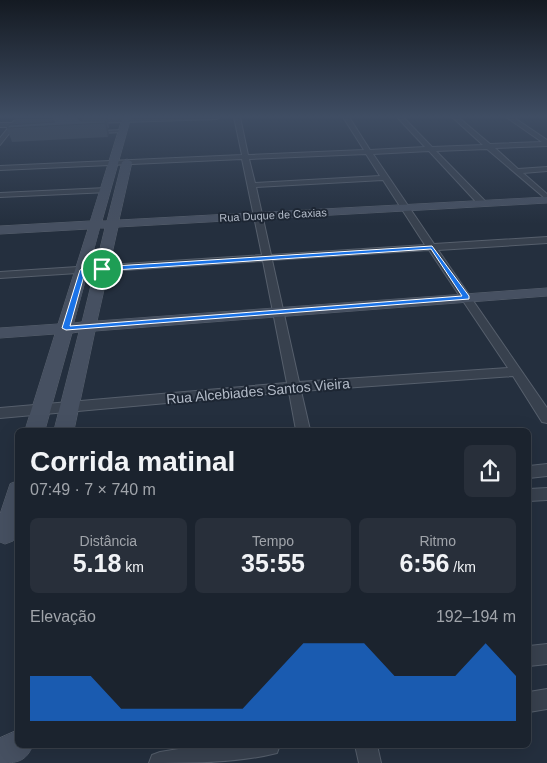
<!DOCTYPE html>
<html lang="pt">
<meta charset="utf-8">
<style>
:root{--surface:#1b232e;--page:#282f3a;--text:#f1f3f6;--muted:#a0a4aa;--line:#39404a;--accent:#1a73e8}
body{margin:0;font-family:Helvetica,sans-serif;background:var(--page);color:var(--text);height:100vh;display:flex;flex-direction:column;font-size:19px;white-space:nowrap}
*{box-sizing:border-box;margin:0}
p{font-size:16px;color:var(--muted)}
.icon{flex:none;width:28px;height:28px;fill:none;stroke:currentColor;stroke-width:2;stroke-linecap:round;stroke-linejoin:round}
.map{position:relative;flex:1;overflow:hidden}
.details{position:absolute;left:15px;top:428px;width:516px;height:320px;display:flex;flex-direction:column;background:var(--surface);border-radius:8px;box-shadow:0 5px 20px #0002,0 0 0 1px var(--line)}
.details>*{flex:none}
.pin{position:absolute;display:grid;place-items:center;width:42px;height:42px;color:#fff;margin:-21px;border:2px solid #fff;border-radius:50%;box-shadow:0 1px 5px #0007}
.round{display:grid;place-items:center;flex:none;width:52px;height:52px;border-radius:8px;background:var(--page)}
.overview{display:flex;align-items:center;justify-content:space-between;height:85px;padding:0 15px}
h1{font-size:28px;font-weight:600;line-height:38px}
.metrics{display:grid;grid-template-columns:repeat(3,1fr);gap:8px;height:85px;padding:5px 15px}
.metrics div{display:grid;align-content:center;border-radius:8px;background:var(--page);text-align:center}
.metrics b{font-size:25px;font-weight:600}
.metrics small{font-size:14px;font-weight:400}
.metrics p{font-size:14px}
.chart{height:140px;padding:10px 15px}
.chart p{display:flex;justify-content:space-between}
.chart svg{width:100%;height:90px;margin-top:5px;fill:var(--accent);opacity:.7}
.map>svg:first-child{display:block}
</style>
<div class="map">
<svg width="547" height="763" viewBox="0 0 547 763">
<rect width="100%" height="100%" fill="#242f3e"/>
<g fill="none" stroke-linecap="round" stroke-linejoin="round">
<defs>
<path id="lane" d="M 123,130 L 124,132 L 100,133 L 98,132 L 100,131 Z"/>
<path id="street" d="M 169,117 L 220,117 L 217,119 L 92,123 L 89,121 L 92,119 Z
M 234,117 L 240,117 L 248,155 L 364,150 L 343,117 L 349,117 L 370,150 L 425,147 L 397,117 L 403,117 L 432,147 L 483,145 L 452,117 L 458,117 L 490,144 L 542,142 L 506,117 L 513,117 L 547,140 L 547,146 L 495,148 L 518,169 L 547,167 L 547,171 L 523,173 L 547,194 L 547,200 L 487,149 L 436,151 L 485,201 L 485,205 L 479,205 L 429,151 L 373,154 L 434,244 L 547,237 L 547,243 L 438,250 L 547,408 L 547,423 L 542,422 L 513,376 L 301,391 L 310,430 L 296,430 L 289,392 L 0,418 L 0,408 L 287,383 L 263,261 L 0,278 L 0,272 L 262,255 L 242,159 L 0,170 L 0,166 L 242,155 ZM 366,154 L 380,176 L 255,183 L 249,159 ZM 383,180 L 425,245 L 271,255 L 256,187 ZM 429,250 L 508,368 L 299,382 L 272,260 Z
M 16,119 L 19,121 L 18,123 L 32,122 L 35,124 L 15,126 L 0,145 L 0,138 L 9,127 L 0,127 L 0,123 L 12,123 Z
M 106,188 L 110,190 L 109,192 L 0,197 L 0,193 Z
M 547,464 L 547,476 L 529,478 L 529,466 Z
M 547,488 L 547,500 L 529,501 L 529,489 Z
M 547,644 L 547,664 L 529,666 L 529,646 Z
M 547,689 L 547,709 L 529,712 L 529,692 Z
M 203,745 L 280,745 L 277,753 C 238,763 190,763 149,763 L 152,755 L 160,752 Z
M 355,745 L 377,745 L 381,763 L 359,763 Z"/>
<path id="secondary" d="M 123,117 L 131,117 L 102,221 L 107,221 L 122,162 L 127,159 L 132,162 L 119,220 L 547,197 L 547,203 L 118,227 L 97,321 L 547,288 L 547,296 L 95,331 L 74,430 L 54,430 L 79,332 L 72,333 L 45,430 L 25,430 L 55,334 L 0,338 L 0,328 L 58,324 L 88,229 L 0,234 L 0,226 L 90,221 ZM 100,228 L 105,228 L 82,322 L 74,323 Z
M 18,481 L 18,530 L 13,541 L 5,544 L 0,542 L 0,514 L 10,484 Z
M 18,730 L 18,745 L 33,745 C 26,762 17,763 0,763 L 0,738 Z"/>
</defs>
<use href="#lane" stroke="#565f6c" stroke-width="2"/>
<use href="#street" stroke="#565f6c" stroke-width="2"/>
<use href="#secondary" stroke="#565f6c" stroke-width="1"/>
<use href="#lane" fill="#38414e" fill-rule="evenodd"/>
<use href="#street" fill="#38414e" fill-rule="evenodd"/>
<use href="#secondary" fill="#465061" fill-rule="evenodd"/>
</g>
<path fill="#3b4654" d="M 16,117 L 107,117 L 109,125 L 109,128 L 107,129 L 108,137 L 12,142 L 7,128 L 16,124 L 14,119 Z"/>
<path fill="#303945" d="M 79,117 L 81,117 L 83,124 L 77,118 Z
M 106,117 L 107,117 L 109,128 Z
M 106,121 L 109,134 L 108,137 L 105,123 Z"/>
<path fill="#455162" stroke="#303945" d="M 16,117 L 79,117 L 77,118 L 81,121 L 106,121 L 105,123 L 7,128 L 9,125 L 55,122 L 52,118 L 14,119 Z"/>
<linearGradient id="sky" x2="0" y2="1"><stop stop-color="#141a22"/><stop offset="0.52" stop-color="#3f4d63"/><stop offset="1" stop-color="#3f4d63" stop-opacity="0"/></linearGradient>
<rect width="547" height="224" fill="url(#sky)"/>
<path fill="#1a73e8" stroke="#fff" fill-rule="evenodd" d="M 432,246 L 469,296 L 469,299 L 66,330 L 62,328 L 80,270 L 83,268 ZM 431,249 L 462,296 L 70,326 L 85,272 Z"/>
<g text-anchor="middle" stroke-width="4" stroke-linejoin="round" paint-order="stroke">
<g font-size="11" fill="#b4bcc9" stroke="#1d2633">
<text transform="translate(273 215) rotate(-3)" y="4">Rua Duque de Caxias</text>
</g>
<g font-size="14" fill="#b4bcc9" stroke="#1d2633">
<text transform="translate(258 391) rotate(-5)" y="5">Rua Alcebiades Santos Vieira</text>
</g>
</g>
</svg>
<div class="pin" style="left:102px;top:269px;background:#1e9e55"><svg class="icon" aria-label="arrive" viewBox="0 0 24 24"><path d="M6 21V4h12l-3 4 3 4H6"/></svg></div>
<section class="details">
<div class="overview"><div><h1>Corrida matinal</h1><p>07:49 · 7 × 740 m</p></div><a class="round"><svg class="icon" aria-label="share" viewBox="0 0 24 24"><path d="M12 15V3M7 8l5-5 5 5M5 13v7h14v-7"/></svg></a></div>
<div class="metrics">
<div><p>Distância</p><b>5.18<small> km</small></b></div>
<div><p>Tempo</p><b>35:55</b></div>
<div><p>Ritmo</p><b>6:56<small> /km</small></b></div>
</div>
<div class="chart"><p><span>Elevação</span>192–194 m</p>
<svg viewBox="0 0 160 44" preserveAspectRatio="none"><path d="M0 44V22L10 22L20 22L30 38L40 38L50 38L60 38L70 38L80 22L90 6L100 6L110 6L120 22L130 22L140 22L150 6L160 22V44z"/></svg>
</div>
</section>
</div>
